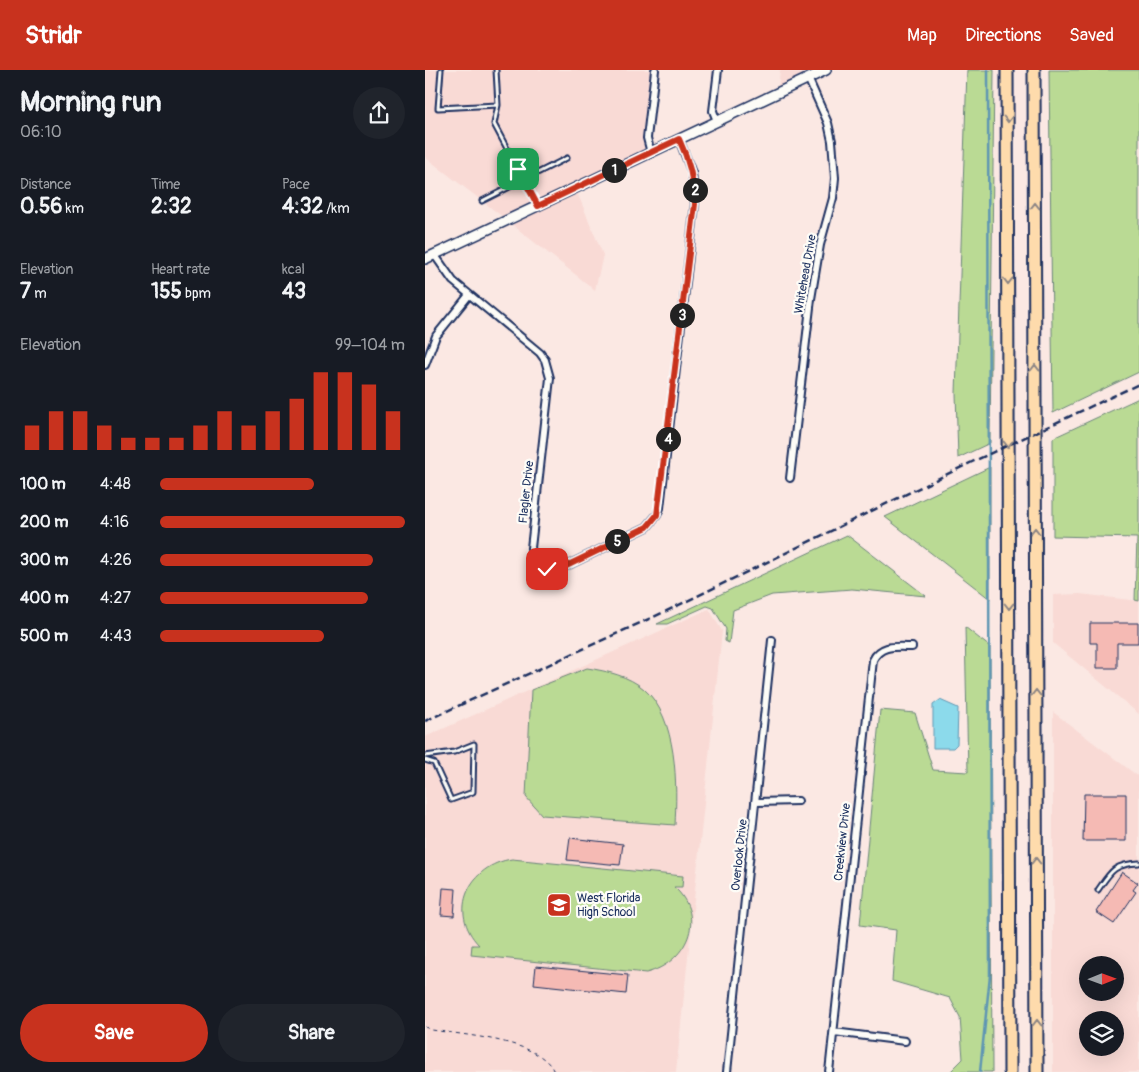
<!DOCTYPE html>
<meta charset="utf-8">
<style>
:root{--surface:#171b24;--page:#20242c;--text:#f1f3f6;--muted:#9ea1a6;--accent:#c8321e}
body{margin:0;font-family:Pangolin,sans-serif;background:var(--page);color:var(--text);height:100vh;display:flex;flex-direction:column;font-size:19px;white-space:nowrap}
*{box-sizing:border-box;margin:0}
p{font-size:16px;color:var(--muted)}
.icon{flex:none;width:28px;height:28px;fill:none;stroke:currentColor;stroke-width:2;stroke-linecap:round;stroke-linejoin:round}
.map{position:relative;flex:1;overflow:hidden}
.sheet{display:flex;flex-direction:column;background:var(--surface);width:425px}
.sheet>*{flex:none}
.needle{width:32px;rotate:89deg}
.tools{position:absolute;left:654px;top:886px;display:grid;gap:10px}
.tools a{display:grid;place-items:center;width:45px;height:45px;border-radius:50%;background:var(--surface);box-shadow:0 5px 20px #0002;font-size:25px}
.pin{position:absolute;display:grid;place-items:center;width:42px;height:42px;color:#fff;margin:-21px;border-radius:10px;box-shadow:0 2px 8px #0006}
.km{position:absolute;width:25px;height:25px;margin:-12px;border-radius:50%;background:#222;color:#fff;font-size:14px;line-height:25px;text-align:center}
.round{display:grid;place-items:center;flex:none;width:52px;height:52px;border-radius:26px;background:var(--page)}
.overview{display:flex;align-items:center;justify-content:space-between;height:85px;padding:0 20px}
h1{font-size:28px;font-weight:800;line-height:38px}
.stats{display:grid;grid-template-columns:repeat(3,1fr);gap:8px;height:85px;padding:5px 20px}
.stats div{display:grid;align-content:center}
.stats b{font-size:21px;font-weight:800}
.stats small{font-size:14px;font-weight:400}
.stats p{font-size:14px}
.chart{height:140px;padding:10px 20px}
.chart p{display:flex;justify-content:space-between}
.chart svg{width:100%;height:90px;margin-top:5px;stroke:var(--accent);stroke-width:6}
.button{display:flex;gap:10px;margin-top:auto;padding:10px 20px}
.button a{flex:1;height:58px;border-radius:30px;background:var(--accent);color:#fff;font-size:20px;font-weight:800;line-height:58px;text-align:center}
.button a+a{background:var(--page);color:var(--text)}
ul{padding:0 20px;list-style:none;font-size:16px}
li{display:grid;grid-template-columns:80px 60px 1fr;align-items:center;height:38px}
li i{height:12px;border-radius:6px;background:var(--accent)}
header{display:flex;align-items:center;gap:30px;box-sizing:border-box;height:70px;padding:0 25px;background:var(--accent);color:#fff}
header strong{font-size:24px}
nav{display:flex;gap:28px;margin-inline-start:auto;font-size:18px}
main{display:flex;flex:1;min-height:0}
.map>svg:first-child{display:block}
</style>
<header>
<strong>Stridr</strong>
<nav><a>Map</a><a>Directions</a><a>Saved</a></nav>
</header>
<main>
<section class="sheet">
<div class="overview"><div><h1>Morning run</h1><p>06:10</p></div><a class="round"><svg class="icon" aria-label="share" viewBox="0 0 24 24"><path d="M12 15V3M7 8l5-5 5 5M5 13v7h14v-7"/></svg></a></div>
<div class="stats">
<div><p>Distance</p><b>0.56<small> km</small></b></div>
<div><p>Time</p><b>2:32</b></div>
<div><p>Pace</p><b>4:32<small> /km</small></b></div>
</div>
<div class="stats">
<div><p>Elevation</p><b>7<small> m</small></b></div>
<div><p>Heart rate</p><b>155<small> bpm</small></b></div>
<div><p>kcal</p><b>43</b></div>
</div>
<div class="chart"><p><span>Elevation</span>99–104 m</p>
<svg viewBox="0 0 160 44" preserveAspectRatio="none"><path d="M5 44V32M15 44V25M25 44V25M35 44V32M45 44V38M55 44V38M65 44V38M75 44V32M85 44V25M95 44V32M105 44V25M115 44V19M125 44V6M135 44V6M145 44V12M155 44V25"/></svg>
</div>
<ul>
<li><b>100 m</b>4:48<i style="width:63%"></i></li>
<li><b>200 m</b>4:16<i style="width:100%"></i></li>
<li><b>300 m</b>4:26<i style="width:87%"></i></li>
<li><b>400 m</b>4:27<i style="width:85%"></i></li>
<li><b>500 m</b>4:43<i style="width:67%"></i></li>
</ul>
<div class="button"><a>Save</a><a>Share</a></div>
</section>
<div class="map">
<svg width="714" height="1002" viewBox="0 0 714 1002">
<rect width="100%" height="100%" fill="#fbe8e3"/>
<filter id="ink" filterUnits="userSpaceOnUse"><feTurbulence type="fractalNoise" baseFrequency=".02" numOctaves="2"/><feDisplacementMap in="SourceGraphic" scale="10" xChannelSelector="R" yChannelSelector="G"/><feConvolveMatrix kernelMatrix="1 2 1 2 8 2 1 2 1" color-interpolation-filters="sRGB"/></filter>
<g filter="url(#ink)">
<path fill="#f9dad5" fill-rule="evenodd" d="M 0,0 L 225,0 L 217,68 L 220,80 L 78,147 L 0,87 Z
M 355,0 L 391,0 L 353,18 Z
M 152,122 L 178,185 L 170,220 L 85,153 Z
M 655,524 L 714,531 L 714,644 L 628,573 L 628,525 Z
M 284,539 L 297,561 L 251,1002 L 0,1002 L 0,667 Z
M 628,642 L 714,707 L 714,1002 L 628,1002 ZM 662,895 L 690,895 L 690,922 L 662,922 ZM 662,950 L 690,950 L 690,978 L 662,978 Z"/>
<path fill="#bada94" stroke="#6a8479" d="M 542,0 L 569,0 L 565,373 L 533,388 L 531,323 Z
M 624,0 L 714,0 L 714,302 L 628,343 Z
M 714,328 L 714,531 L 710,530 L 712,468 L 628,466 L 628,368 Z
M 565,397 L 565,529 L 460,447 Z
M 422,465 L 501,526 L 427,519 L 347,525 L 308,540 L 304,573 L 300,571 L 301,559 L 288,538 L 282,536 L 242,554 L 232,554 Z
M 540,557 L 565,577 L 567,1002 L 525,1002 L 538,989 L 535,947 L 525,928 L 467,911 L 471,860 L 435,855 L 455,640 L 490,643 L 508,700 L 543,702 Z
M 162,598 C 182,601 204,606 219,619 C 253,648 252,716 250,755 L 117,745 L 101,727 L 106,620 Z
M 87,789 L 258,806 L 257,817 L 249,817 C 283,848 261,893 221,903 L 46,885 L 47,875 L 54,875 C 22,842 44,795 87,789 Z"/>
<path fill="#8cdaeb" stroke="#5f96b3" d="M 515,630 L 533,638 L 532,674 L 528,678 L 508,678 L 508,635 Z"/>
<g fill="none" stroke-linecap="round" stroke-linejoin="round">
<path stroke="#5f96b3" stroke-width="2.5" d="M 555,1002 L 565,905 L 563,0"/>
</g>
<path fill="#f5bab4" stroke="#1b2f5e" d="M 665,553 L 713,553 L 713,573 L 692,573 L 692,598 L 672,598 L 672,573 L 665,573 Z
M 659,724 L 701,724 L 701,771 L 658,771 Z
M 145,768 L 198,774 L 195,795 L 142,790 Z
M 697,802 L 713,813 L 708,820 L 711,822 L 689,854 L 671,842 Z
M 18,818 L 31,819 L 29,846 L 16,845 Z
M 111,896 L 203,905 L 201,924 L 109,914 Z"/>
<g fill="none" stroke-linecap="round" stroke-linejoin="round">
<defs>
<path id="lane" d="M 16,0 L 13,38 L 73,35
M 71,0 L 73,35 L 69,54 L 112,135
M 57,131 L 142,88
M 0,686 L 29,682 L 49,674 L 48,722 L 26,730 L 9,693 L 0,690
M 673,820 C 686,801 689,794 714,793"/>
<path id="street" d="M 292,51 L 288,41 L 293,0
M 226,83 L 222,68 L 230,0
M 9,184 L 28,211 L 115,283 L 120,290 L 125,308 L 106,478 C 110,493 120,501 135,499 L 222,457 L 232,445 L 235,438 L 270,134 L 267,103 L 254,69
M 0,295 L 11,266 L 44,225
M 365,408 L 386,229 L 395,175 L 408,128 L 410,108 L 407,71 L 403,53 L 383,8
M 330,732 L 373,731
M 409,962 L 480,971
M 302,1002 L 347,570
M 404,1002 L 448,590 C 456,574 471,577 487,577"/>
<path id="secondary" d="M 0,189 L 401,0"/>
<path id="highway" d="M 582,0 L 585,1002
M 609,0 L 612,1002"/>
</defs>
<use href="#lane" stroke="#1b2f5e" stroke-width="7"/>
<use href="#street" stroke="#1b2f5e" stroke-width="10"/>
<use href="#secondary" stroke="#1b2f5e" stroke-width="12"/>
<use href="#highway" stroke="#1b2f5e" stroke-width="15"/>
<path stroke="#1b2f5e" stroke-width="1" stroke-dasharray="4 4" stroke-linecap="butt" d="M 0,957 L 7,960 C 37,965 117,970 129,1002"/>
<use href="#lane" stroke="#fdfcf7" stroke-width="3"/>
<use href="#street" stroke="#fdfcf7" stroke-width="6"/>
<use href="#secondary" stroke="#fdfcf7" stroke-width="9"/>
<use href="#highway" stroke="#fedbac" stroke-width="11"/>
<path stroke="#1b2f5e" stroke-width="2.5" stroke-dasharray="8 4" stroke-linecap="butt" d="M 0,651 L 248,538 L 547,392 L 714,314"/>
</g>
<defs><path id="oneway-chevron" d="M-2-3.5L2.5 0L-2 3.5" fill="none" stroke-width="1.6" stroke-linecap="round" stroke-linejoin="round" transform="scale(1.25)"/></defs>
<g stroke="#8c8585">
<use href="#oneway-chevron" transform="translate(583 49) rotate(90)"/>
<use href="#oneway-chevron" transform="translate(610 136) rotate(-90)"/>
<use href="#oneway-chevron" transform="translate(583 211) rotate(90)"/>
<use href="#oneway-chevron" transform="translate(610 298) rotate(-90)"/>
<use href="#oneway-chevron" transform="translate(583 374) rotate(90)"/>
<use href="#oneway-chevron" transform="translate(610 461) rotate(-90)"/>
<use href="#oneway-chevron" transform="translate(584 536) rotate(90)"/>
<use href="#oneway-chevron" transform="translate(611 623) rotate(-90)"/>
<use href="#oneway-chevron" transform="translate(611 791) rotate(-90)"/>
<use href="#oneway-chevron" transform="translate(612 953) rotate(-90)"/>
</g>
</g>
<g fill="none" stroke-linecap="round" stroke-linejoin="round" filter="url(#ink)">
<defs>
<path id="route" d="M 93,99 L 113,136 L 254,69 C 264,90 269,110 270,134 L 232,445 L 222,457 L 135,499 L 122,499"/>
</defs>
<use href="#route" stroke="#fff" stroke-width="10"/>
<use href="#route" stroke="#c8321e" stroke-width="6"/>
</g>
<defs>
<symbol id="school-square" viewBox="-11 -11 22 22"><rect x="-9" y="-9" width="18" height="18" rx="4" fill="#c8321e" stroke="#fdfcf7"/><path d="M0-5L7-2L0 1L-7-2ZM-4 1L0 2.5L4 1V4Q0 6-4 4Z" fill="#fff"/></symbol>
</defs>
<g fill-rule="evenodd">
<use href="#school-square" x="120" y="821" width="28" height="28"/>
</g>
<g text-anchor="middle" stroke-width="4.5" stroke-linejoin="round" paint-order="stroke">
<g font-size="12" fill="#1b2f5e" stroke="#fdfcf7">
<text transform="translate(380 204) rotate(-80)" y="4">Whitehead Drive</text>
<text transform="translate(101 422) rotate(-84)" y="4">Flagler Drive</text>
<text transform="translate(417 772) rotate(-84)" y="4">Creekview Drive</text>
<text transform="translate(314 785) rotate(-84)" y="4">Overlook Drive</text>
</g>
<g font-size="12" fill="#1b2f5e" stroke="#fdfcf7" text-anchor="start">
<text x="152" y="832">West Florida<tspan x="152" dy="14">High School</tspan></text>
</g>
</g>
</svg>
<div class="tools">
<a><svg class="needle" viewBox="-14 -14 28 28"><path d="M0-13l5 13h-10z" fill="#e53935"/><path d="M0 13l5-13h-10z" fill="#9ea1a6"/></svg></a>
<a><svg class="icon" aria-label="layers" viewBox="0 0 24 24"><path d="M12 4l9 5-9 5-9-5zM3 14l9 5 9-5"/></svg></a>
</div>
<div class="pin" style="left:93px;top:99px;background:#1e9e55"><svg class="icon" aria-label="arrive" viewBox="0 0 24 24"><path d="M6 21V4h12l-3 4 3 4H6"/></svg></div>
<div class="pin" style="left:122px;top:499px;background:#d93025"><svg class="icon" aria-label="check" viewBox="0 0 24 24"><path d="M5 12l5 5 9-10"/></svg></div>
<b class="km" style="left:189px;top:100px">1</b>
<b class="km" style="left:270px;top:120px">2</b>
<b class="km" style="left:257px;top:245px">3</b>
<b class="km" style="left:243px;top:369px">4</b>
<b class="km" style="left:192px;top:471px">5</b>
</div>
</main>
